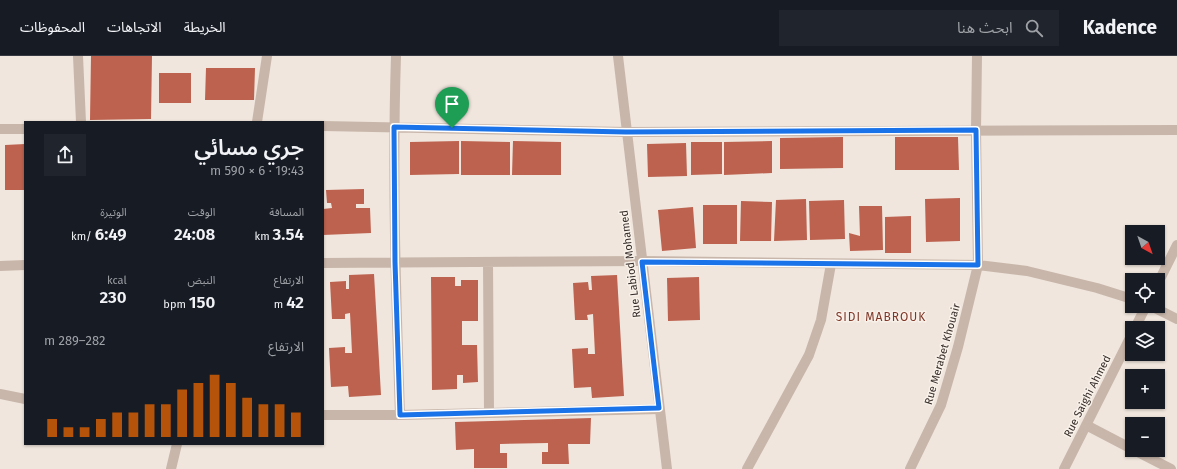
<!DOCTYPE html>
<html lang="ar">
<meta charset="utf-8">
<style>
:root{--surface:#171b24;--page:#20242c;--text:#f1f3f6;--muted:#9ea1a6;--line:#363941;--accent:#b45309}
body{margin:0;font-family:"Fira Sans","Noto Sans Arabic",sans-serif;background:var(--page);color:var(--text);direction:rtl;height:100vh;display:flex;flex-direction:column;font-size:15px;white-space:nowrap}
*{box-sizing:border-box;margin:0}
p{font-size:13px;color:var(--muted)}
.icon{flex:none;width:22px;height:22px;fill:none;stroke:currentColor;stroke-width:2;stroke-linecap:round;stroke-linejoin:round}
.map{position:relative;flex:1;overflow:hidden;direction:ltr}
.side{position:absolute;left:24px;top:65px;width:300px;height:324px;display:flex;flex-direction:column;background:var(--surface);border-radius:0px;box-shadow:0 1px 3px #0004;direction:rtl}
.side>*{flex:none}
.needle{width:26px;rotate:140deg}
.buttons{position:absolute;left:1125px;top:169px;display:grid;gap:8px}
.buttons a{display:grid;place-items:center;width:40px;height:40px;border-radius:0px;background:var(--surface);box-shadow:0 1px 3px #0004;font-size:20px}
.pin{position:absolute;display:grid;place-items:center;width:34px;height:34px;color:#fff;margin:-41px -17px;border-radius:50% 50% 50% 0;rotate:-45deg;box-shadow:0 0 4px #0007}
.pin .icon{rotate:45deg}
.round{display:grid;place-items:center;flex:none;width:42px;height:42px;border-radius:0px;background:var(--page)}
.headline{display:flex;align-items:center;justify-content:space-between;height:68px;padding:0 20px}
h1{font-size:22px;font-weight:600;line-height:30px}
.figures{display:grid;grid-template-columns:repeat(3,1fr);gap:6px;height:68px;padding:4px 20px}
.figures div{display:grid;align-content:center}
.figures b{font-size:17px;font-weight:600}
.figures small{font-size:11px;font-weight:400}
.figures p{font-size:11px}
.chart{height:112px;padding:8px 20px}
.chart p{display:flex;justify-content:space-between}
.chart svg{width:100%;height:72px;margin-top:4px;stroke:var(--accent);stroke-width:6}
header{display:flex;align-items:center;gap:24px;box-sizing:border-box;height:56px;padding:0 20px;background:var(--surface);border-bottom:1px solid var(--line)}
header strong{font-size:19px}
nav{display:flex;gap:22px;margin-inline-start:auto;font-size:14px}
.search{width:280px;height:36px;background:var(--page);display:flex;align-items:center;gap:10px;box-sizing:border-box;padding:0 14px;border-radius:0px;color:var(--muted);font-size:15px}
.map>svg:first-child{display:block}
</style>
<header>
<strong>Kadence</strong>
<div class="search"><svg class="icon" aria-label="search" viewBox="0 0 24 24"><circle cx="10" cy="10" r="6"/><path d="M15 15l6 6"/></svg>ابحث هنا</div>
<nav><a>الخريطة</a><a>الاتجاهات</a><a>المحفوظات</a></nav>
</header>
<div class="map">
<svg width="1177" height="413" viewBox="0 0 1177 413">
<rect width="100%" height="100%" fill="#f0e6dd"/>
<path fill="#bd624f" d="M 91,0 L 152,0 L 151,63 L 90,64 Z
M 206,12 L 255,12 L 254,44 L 205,44 Z
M 159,17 L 191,17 L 191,47 L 159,47 Z
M 843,81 L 843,112 L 780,113 L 780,82 Z
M 895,81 L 958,81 L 959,114 L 895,114 Z
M 459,85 L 459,118 L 410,119 L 410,86 Z
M 461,85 L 510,86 L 510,119 L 461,119 Z
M 513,85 L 561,86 L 561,119 L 512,119 Z
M 772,85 L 772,117 L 724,119 L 724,86 Z
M 691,86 L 722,86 L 722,118 L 691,119 Z
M 686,87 L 687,120 L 648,121 L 647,88 Z
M 25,88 L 25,134 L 5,134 L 5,89 Z
M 364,133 L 364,148 L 356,148 L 356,152 L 370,152 L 371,177 L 323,179 L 323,153 L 332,152 L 331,147 L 327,147 L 326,134 Z
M 960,142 L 960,185 L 926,186 L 925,143 Z
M 806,143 L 807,184 L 774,185 L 776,144 Z
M 844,144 L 845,183 L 810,184 L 809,145 Z
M 741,145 L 772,146 L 771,185 L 740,185 Z
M 703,149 L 737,149 L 737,188 L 703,188 Z
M 859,150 L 882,150 L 883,194 L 850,195 L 849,177 L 860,180 Z
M 693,151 L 696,192 L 662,195 L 658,154 Z
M 911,160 L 911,197 L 885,197 L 885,161 Z
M 374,218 L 381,339 L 349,341 L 348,330 L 331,331 L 329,292 L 345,291 L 345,297 L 352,297 L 350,257 L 345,258 L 345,263 L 332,263 L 330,226 L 346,225 L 346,233 L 349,233 L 349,219 Z
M 617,219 L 624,340 L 592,342 L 591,331 L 574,332 L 572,293 L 588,292 L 588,298 L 595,298 L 593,258 L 587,259 L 588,264 L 575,264 L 573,227 L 588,226 L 589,234 L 592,234 L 591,220 Z
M 431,221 L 455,221 L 455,230 L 461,230 L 461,224 L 478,224 L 478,265 L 462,265 L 462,289 L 477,289 L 478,326 L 463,327 L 463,319 L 457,319 L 457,333 L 432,334 Z
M 699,221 L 700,264 L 668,265 L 667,222 Z
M 591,362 L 590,388 L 568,388 L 569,408 L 542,408 L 542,396 L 548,396 L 548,387 L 500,388 L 500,397 L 507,397 L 507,412 L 474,412 L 474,393 L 456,394 L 455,366 Z"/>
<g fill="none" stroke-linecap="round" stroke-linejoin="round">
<path stroke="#c8b6aa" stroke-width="10" d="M 78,0 L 81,66
M 396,0 C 392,120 396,239 400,359
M 257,66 L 267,0
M 323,70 L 626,76 L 1177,74
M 0,73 L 25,73
M 488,206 L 489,357
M 323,207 L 642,205 L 978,209 L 1027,215 L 1097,232 L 1132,243
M 0,210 L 25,209
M 1158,227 L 1177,189
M 1151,250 L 1177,263
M 1135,272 L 1146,250
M 0,338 L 25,343
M 323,359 L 400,359 L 659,353
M 1086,369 L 1132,393
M 1134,394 L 1171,413
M 171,413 L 177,388
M 747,413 L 809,299 L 821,264 L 831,208
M 910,413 L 941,349 L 958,291 L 978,209 L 976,74 L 977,0
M 1064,413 L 1132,278"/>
<path stroke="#c8b6aa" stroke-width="10" d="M 618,0 L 667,413"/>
</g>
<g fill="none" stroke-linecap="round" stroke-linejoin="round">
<defs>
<path id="route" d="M 394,71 L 626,76 L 976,74 L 978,209 L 642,206 L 659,352 L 400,359 L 395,206 Z"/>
</defs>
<use href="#route" stroke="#fff" stroke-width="8"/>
<use href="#route" stroke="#1a73e8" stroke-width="5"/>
</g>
<g text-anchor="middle" stroke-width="3" stroke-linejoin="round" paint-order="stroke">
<g font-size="11" fill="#362c29" stroke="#f8f1e9">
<text transform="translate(630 208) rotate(-97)" y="4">Rue Labiod Mohamed</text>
<text transform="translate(942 298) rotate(-74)" y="4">Rue Merabet Khouair</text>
<text transform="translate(1087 340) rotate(-63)" y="4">Rue Saighi Ahmed</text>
</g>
<g font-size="12" letter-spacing="1" fill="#7f3728" stroke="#f8f1e9">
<text x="881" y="265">SIDI MABROUK</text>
</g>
</g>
</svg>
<div class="buttons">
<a><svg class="needle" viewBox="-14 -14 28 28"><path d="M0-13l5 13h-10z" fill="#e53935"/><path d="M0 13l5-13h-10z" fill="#9ea1a6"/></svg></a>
<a><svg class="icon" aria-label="locate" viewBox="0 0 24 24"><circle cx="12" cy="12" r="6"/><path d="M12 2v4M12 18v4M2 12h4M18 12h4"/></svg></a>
<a><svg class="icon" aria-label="layers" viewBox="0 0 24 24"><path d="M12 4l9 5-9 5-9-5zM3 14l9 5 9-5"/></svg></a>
<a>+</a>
<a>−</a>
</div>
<div class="pin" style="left:452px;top:72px;background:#1e9e55"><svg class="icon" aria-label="arrive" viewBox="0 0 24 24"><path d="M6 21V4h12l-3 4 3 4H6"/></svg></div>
<section class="side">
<div class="headline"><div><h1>جري مسائي</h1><p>19:43 · 6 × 590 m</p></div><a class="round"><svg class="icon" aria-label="share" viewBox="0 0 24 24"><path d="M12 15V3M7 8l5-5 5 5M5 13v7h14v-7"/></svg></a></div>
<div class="figures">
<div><p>المسافة</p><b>3.54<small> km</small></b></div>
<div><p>الوقت</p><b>24:08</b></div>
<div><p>الوتيرة</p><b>6:49<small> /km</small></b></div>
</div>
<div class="figures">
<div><p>الارتفاع</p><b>42<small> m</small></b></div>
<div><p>النبض</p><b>150<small> bpm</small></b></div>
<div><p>kcal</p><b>230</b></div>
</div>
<div class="chart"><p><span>الارتفاع</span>282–289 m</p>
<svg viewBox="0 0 160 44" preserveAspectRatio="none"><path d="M5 44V33M15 44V38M25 44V38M35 44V33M45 44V29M55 44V29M65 44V24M75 44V24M85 44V15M95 44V11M105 44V6M115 44V11M125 44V20M135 44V24M145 44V24M155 44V29"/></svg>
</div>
</section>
</div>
